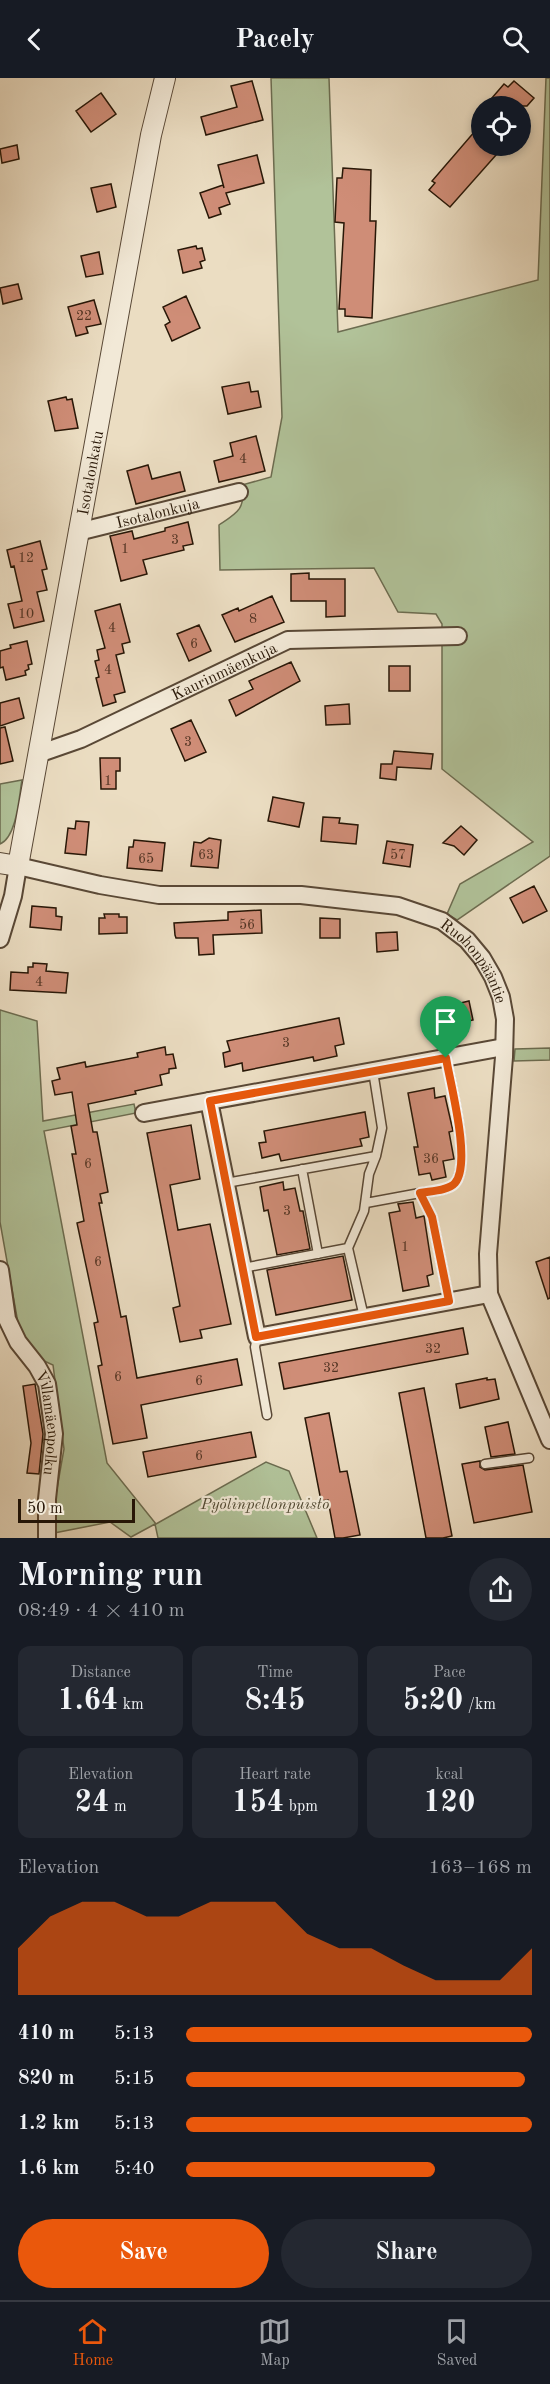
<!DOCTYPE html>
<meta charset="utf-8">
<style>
:root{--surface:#171b24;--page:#242831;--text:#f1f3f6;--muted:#9ea1a6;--line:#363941;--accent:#ea580c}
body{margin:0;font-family:"Old Standard TT",serif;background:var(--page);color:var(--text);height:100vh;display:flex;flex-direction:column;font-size:22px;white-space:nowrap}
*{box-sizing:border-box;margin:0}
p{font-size:20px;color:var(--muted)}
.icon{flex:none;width:33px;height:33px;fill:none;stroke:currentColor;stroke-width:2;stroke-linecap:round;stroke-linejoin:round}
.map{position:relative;height:1460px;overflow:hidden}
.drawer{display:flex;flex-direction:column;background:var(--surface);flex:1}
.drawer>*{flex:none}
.controls{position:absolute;left:471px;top:18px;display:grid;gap:12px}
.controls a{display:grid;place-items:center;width:60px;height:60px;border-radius:50%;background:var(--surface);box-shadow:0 3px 9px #0003;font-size:30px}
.scale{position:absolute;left:18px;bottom:15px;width:117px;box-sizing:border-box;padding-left:6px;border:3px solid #281707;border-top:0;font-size:16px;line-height:21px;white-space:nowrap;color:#281707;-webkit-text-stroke:4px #f2e9d7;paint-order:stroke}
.pin{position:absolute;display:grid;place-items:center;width:51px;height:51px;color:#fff;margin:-62px -26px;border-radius:50% 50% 50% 0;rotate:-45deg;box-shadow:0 0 6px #0007}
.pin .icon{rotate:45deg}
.round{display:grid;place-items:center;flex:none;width:63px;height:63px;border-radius:32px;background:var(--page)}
.summary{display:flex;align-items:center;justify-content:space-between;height:102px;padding:0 18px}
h1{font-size:33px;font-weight:800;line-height:45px}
.metrics{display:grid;grid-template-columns:repeat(3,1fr);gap:9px;height:102px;padding:6px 18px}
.metrics div{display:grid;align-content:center;border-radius:12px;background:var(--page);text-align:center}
.metrics b{font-size:30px;font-weight:800}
.metrics small{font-size:16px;font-weight:400}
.metrics p{font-size:16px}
.chart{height:168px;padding:12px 18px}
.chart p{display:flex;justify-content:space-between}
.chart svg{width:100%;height:108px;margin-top:6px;fill:var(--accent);opacity:.7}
.cta{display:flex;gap:12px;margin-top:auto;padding:12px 18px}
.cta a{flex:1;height:69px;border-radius:36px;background:var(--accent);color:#fff;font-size:24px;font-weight:800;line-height:69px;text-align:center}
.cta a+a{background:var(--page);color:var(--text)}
ul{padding:0 18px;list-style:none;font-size:20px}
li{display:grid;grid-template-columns:96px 72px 1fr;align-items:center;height:45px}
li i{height:15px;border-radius:8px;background:var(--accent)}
header{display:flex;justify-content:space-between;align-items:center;height:78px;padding:0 18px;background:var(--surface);font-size:27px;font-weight:800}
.tabs{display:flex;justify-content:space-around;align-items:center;height:84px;border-top:2px solid var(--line);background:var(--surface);font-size:16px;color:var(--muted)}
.tabs a{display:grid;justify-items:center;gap:3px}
.tabs .active{color:var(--accent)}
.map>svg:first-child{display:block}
</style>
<header><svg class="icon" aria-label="back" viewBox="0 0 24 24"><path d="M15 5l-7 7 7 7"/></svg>Pacely<svg class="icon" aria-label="search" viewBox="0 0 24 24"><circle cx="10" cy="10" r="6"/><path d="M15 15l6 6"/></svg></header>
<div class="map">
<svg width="550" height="1460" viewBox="0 0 550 1460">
<rect width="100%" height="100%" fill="#ebddc2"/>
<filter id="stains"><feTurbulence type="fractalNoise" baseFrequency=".00333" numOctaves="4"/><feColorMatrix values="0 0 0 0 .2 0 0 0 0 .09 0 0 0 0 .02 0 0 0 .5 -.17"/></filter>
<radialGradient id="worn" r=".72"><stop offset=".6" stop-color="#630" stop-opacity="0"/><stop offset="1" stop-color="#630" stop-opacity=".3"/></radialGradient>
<path fill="#b1c299" stroke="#6c6c50" stroke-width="1.5" d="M 271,0 L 329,0 L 338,254 L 538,202 L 546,0 L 550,0 L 550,778 L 457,842 L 447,836 L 460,806 L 533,764 L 442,691 L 442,546 L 436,536 L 398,534 L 374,490 L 220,492 L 219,447 C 237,435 246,431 242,407 L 271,399 L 282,339 Z
M 22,702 C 19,718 17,759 0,766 L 0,706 Z
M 0,932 L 37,943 L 43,1043 L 134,1026 L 136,1035 L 44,1053 L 107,1385 L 156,1446 L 266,1384 L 289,1393 L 317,1460 L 158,1460 L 155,1446 L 131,1459 L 110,1444 L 49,1456 L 64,1371 L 53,1287 L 40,1281 L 29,1271 L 18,1245 L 0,1144 Z
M 550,970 L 550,982 L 514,983 L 515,971 Z"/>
<path fill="#cf8d77" stroke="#281707" stroke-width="1.5" d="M 252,3 L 263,42 L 206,57 L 201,39 L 237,29 L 231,8 Z
M 514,3 L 534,20 L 527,28 L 485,28 L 504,6 L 508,9 Z
M 101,15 L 116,36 L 91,54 L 76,33 Z
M 482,45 L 482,68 L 504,68 L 450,129 L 429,112 L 435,105 L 432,103 Z
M 17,67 L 19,81 L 2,85 L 0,71 Z
M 257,77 L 264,105 L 226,115 L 230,126 L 219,130 L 221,136 L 209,140 L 200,115 L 223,107 L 224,110 L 218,87 Z
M 343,90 L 371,92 L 370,143 L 376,143 L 372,240 L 345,238 L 345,231 L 339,231 L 344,145 L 335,144 L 337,100 L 342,100 Z
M 111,106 L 116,129 L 97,134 L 91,110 Z
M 196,168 L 197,171 L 202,170 L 205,182 L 200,184 L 202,190 L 183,195 L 178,172 Z
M 99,174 L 103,196 L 86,199 L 81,178 Z
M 18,206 L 22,221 L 3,226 L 0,210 Z
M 186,218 L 200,250 L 172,263 L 165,247 L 170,244 L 163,229 Z
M 94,222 L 101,246 L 86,249 L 88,255 L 76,258 L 68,229 Z
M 249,304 L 251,314 L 258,313 L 261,329 L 228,336 L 222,309 Z
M 66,319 L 67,322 L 72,321 L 78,350 L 55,353 L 48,323 Z
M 256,358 L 265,393 L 219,404 L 214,383 L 233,378 L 230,365 Z
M 148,387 L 152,401 L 180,394 L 185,413 L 136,426 L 127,393 Z
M 188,444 L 193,466 L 183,468 L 184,472 L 143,482 L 147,496 L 121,503 L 110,458 L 132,453 L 134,461 L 165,453 L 165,450 Z
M 40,463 L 47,491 L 42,492 L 47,512 L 37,514 L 44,543 L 14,550 L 8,526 L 22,523 L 14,488 L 11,489 L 7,472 Z
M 309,495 L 309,501 L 345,501 L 345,538 L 326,539 L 326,523 L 291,523 L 291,496 Z
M 272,518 L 284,544 L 235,564 L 222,537 L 238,530 L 239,533 Z
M 120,526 L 130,564 L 122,566 L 124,575 L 116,577 L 125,614 L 114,617 L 116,624 L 103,628 L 96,600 L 99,599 L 95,583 L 99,582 L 97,572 L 105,570 L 95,533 Z
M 199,547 L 211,573 L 189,583 L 177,556 Z
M 27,563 L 32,586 L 28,587 L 29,591 L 25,593 L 26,597 L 6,602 L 3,589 L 0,590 L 0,573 L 11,570 L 10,567 Z
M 291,584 L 300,603 L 236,638 L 229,622 L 253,611 L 249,603 Z
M 389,588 L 410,588 L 410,613 L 389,613 Z
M 19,620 L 24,640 L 0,648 L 0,625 Z
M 349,626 L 350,646 L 326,647 L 325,628 Z
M 191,642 L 206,674 L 185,683 L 171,651 Z
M 5,649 L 13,683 L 0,686 L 0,650 Z
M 394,673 L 433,676 L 431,691 L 397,689 L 396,702 L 380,700 L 381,686 L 392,686 Z
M 100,680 L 120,680 L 120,693 L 116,693 L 116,711 L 101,711 Z
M 273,719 L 304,725 L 299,749 L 268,743 Z
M 323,739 L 340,740 L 339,745 L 358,747 L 356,766 L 321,763 Z
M 76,743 L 89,744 L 86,777 L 65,775 L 68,750 L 75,751 Z
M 461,748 L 477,762 L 464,777 L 454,768 L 443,765 Z
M 209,760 L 221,762 L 218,790 L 191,788 L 194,764 L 201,765 Z
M 134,762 L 165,765 L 162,793 L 127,790 L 129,769 L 133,769 Z
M 387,763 L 413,767 L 410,789 L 383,785 Z
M 534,808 L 547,833 L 523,845 L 510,820 Z
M 32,828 L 56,830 L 56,838 L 62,839 L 61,852 L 30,849 Z
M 261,832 L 262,855 L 213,857 L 214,876 L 199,877 L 198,860 L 176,860 L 175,857 L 174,845 L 228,842 L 228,834 Z
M 104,836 L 119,836 L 119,839 L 127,839 L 127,855 L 99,856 L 99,840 L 105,840 Z
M 320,840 L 340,841 L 340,860 L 320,860 Z
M 397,854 L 398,872 L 377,874 L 376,855 Z
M 33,885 L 47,886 L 46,893 L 68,895 L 66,915 L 10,912 L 11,894 L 28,895 L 28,889 L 33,889 Z
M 469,923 L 473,942 L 451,947 L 448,928 Z
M 339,940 L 344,966 L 335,968 L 337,978 L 314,983 L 313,979 L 243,993 L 242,985 L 225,989 L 223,975 L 230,973 L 227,963 Z
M 165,969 L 166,977 L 173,976 L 176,990 L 169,991 L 169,995 L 160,997 L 162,1007 L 135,1013 L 136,1016 L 88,1026 L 93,1054 L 97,1054 L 108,1114 L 100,1116 L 102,1125 L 99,1125 L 121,1239 L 126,1238 L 137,1300 L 237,1281 L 242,1307 L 141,1327 L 147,1360 L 113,1366 L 98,1288 L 102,1287 L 94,1245 L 98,1244 L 77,1145 L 84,1143 L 72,1076 L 76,1076 L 71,1048 L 77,1047 L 72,1014 L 55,1017 L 52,1003 L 60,1001 L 57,990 L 85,984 L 86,989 L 138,979 L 137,975 Z
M 434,1010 L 435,1020 L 445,1018 L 453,1053 L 449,1054 L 454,1081 L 443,1083 L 446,1099 L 432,1102 L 430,1095 L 419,1097 L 414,1069 L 418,1069 L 408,1015 Z
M 365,1034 L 369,1059 L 360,1061 L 362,1068 L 281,1083 L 279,1076 L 262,1080 L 259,1065 L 266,1064 L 264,1053 Z
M 191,1047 L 200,1101 L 170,1107 L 178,1152 L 210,1146 L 231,1246 L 200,1252 L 202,1260 L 180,1264 L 173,1230 L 180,1228 L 147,1055 Z
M 283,1104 L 284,1112 L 295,1110 L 300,1133 L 303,1133 L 310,1171 L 277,1177 L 268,1132 L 264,1133 L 260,1109 Z
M 413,1124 L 416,1140 L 424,1138 L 433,1196 L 427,1198 L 429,1208 L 403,1213 L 389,1135 L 400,1133 L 398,1126 Z
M 343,1178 L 352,1222 L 276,1237 L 267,1192 Z
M 550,1179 L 550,1220 L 548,1221 L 536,1184 Z
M 463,1250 L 468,1276 L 284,1311 L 279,1285 Z
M 487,1300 L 487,1302 L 495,1301 L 499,1321 L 460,1330 L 456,1306 Z
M 35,1306 L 43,1356 L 39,1396 L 27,1395 L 31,1365 L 23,1308 Z
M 424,1310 L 452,1458 L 443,1460 L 426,1460 L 399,1315 Z
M 329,1335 L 340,1394 L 347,1393 L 360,1457 L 343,1460 L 335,1460 L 328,1422 L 321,1423 L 305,1340 Z
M 508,1344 L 515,1376 L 491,1379 L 485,1349 Z
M 251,1354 L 256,1379 L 148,1399 L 143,1374 Z
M 480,1383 L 480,1389 L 485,1392 L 523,1387 L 532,1434 L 474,1445 L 462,1386 Z"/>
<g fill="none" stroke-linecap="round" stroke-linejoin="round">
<defs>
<path id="service" d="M 302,1091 L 318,1176
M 226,1105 L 376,1078 L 382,1050 L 373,993
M 420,1115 C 430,1113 448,1113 455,1105 C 472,1084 450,1005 446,979
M 366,1125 L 420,1115 L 432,1139 L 449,1223
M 243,1190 L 348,1170
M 364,1239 L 348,1170 L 364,1133 L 369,1096 L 376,1078
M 257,1259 L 255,1269 L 267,1337
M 485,1386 L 529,1380"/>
<g id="minor">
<path id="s1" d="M 78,454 L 239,414"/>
<path id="s2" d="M 38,676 L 81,661 L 288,562 L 458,558"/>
<path id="s3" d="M 0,861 L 13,818 L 18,788 L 100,807 L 159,817 L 301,817 L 398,828 L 442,843 L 467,862 L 482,880 L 493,899 L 501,919 L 505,941 L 504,979 L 488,1176 L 489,1216 L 550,1362"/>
<path d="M 209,1023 L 257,1259 L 489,1216"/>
<path d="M 144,1035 L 504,969"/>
<path id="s4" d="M 0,1192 L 7,1241 L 18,1264 L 37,1288 L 47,1306 L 54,1356 L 47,1421 L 47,1460"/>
</g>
<g id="tertiary">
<path id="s5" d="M 0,785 L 18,788 L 151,57 L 165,0"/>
</g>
</defs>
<use href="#service" stroke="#594836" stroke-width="11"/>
<use href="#minor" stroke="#594836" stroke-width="20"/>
<use href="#tertiary" stroke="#594836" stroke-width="22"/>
<use href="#service" stroke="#f2e9d7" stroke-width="8"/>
<use href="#minor" stroke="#f2e9d7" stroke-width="16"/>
<use href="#tertiary" stroke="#f2e9d7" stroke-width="20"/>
</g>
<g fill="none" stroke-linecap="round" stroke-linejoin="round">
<defs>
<path id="route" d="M 446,980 C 450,1005 472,1085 455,1105 C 448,1113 430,1113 420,1115 L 432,1139 L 449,1223 L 256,1259 L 210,1023 Z"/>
</defs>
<use href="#route" stroke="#fff" stroke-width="12"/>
<use href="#route" stroke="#ea580c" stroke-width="8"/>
</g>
<g text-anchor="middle" stroke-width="4.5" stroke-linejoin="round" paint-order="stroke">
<g font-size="14" fill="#523423">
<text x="84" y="242">22</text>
<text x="243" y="385">4</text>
<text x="175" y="466">3</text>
<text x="125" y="475">1</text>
<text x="26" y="484">12</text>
<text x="26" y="540">10</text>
<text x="253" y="545">8</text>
<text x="112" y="554">4</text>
<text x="194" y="570">6</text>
<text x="108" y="596">4</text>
<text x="188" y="668">3</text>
<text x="108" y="707">1</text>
<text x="206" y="781">63</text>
<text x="398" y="781">57</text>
<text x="146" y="785">65</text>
<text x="247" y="851">56</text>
<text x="39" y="908">4</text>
<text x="286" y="969">3</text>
<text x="431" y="1085">36</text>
<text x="88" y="1090">6</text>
<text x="287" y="1137">3</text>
<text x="405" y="1173">1</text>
<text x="98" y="1188">6</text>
<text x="433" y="1275">32</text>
<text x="331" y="1294">32</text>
<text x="118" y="1303">6</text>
<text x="199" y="1307">6</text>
<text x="199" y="1382">6</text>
</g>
<g font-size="16" fill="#281707" stroke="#f2e9d7">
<text dy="6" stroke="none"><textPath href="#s5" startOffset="418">Isotalonkatu</textPath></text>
<text dy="6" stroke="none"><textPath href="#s1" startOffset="82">Isotalonkuja</textPath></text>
<text dy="6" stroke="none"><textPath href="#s2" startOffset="204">Kaurinmäenkuja</textPath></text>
<text dy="6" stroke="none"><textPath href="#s3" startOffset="558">Ruohonpääntie</textPath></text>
<text dy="6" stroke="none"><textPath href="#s4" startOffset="165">Villamäenpolku</textPath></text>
</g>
<g font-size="16" font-style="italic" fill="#514a33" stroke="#f2e9d7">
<text x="265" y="1431">Pyölinpellonpuisto</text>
</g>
</g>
<rect width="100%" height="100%" filter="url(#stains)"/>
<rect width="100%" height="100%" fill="url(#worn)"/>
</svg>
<div class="controls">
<a><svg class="icon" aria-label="locate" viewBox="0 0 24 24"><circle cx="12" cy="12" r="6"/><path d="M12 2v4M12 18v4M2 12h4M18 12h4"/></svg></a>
</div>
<div class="scale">50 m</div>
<div class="pin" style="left:446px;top:980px;background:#1e9e55"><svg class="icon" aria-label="arrive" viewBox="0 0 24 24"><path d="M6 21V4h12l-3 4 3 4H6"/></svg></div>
</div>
<section class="drawer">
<div class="summary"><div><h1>Morning run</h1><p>08:49 · 4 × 410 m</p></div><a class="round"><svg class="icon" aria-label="share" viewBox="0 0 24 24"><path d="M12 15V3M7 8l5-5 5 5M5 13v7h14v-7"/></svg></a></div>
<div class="metrics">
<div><p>Distance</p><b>1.64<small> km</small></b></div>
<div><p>Time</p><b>8:45</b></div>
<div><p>Pace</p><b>5:20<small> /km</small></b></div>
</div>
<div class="metrics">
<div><p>Elevation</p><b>24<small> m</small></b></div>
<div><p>Heart rate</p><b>154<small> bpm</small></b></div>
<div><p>kcal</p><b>120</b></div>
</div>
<div class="chart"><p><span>Elevation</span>163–168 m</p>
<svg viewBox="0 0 160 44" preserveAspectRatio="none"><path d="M0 44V25L10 12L20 6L30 6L40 12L50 12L60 6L70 6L80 6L90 19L100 25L110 25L120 32L130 38L140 38L150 38L160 25V44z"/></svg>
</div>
<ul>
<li><b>410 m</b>5:13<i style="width:100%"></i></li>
<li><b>820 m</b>5:15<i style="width:98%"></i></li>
<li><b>1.2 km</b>5:13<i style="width:100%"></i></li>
<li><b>1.6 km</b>5:40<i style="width:72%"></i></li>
</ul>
<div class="cta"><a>Save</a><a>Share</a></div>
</section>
<nav class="tabs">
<a class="active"><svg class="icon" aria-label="home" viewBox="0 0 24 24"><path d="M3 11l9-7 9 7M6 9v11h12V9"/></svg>Home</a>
<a><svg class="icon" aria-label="map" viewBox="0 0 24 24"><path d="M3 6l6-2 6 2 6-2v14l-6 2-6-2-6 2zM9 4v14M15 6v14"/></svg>Map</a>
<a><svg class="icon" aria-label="saved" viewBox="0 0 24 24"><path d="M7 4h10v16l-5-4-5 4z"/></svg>Saved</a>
</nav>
